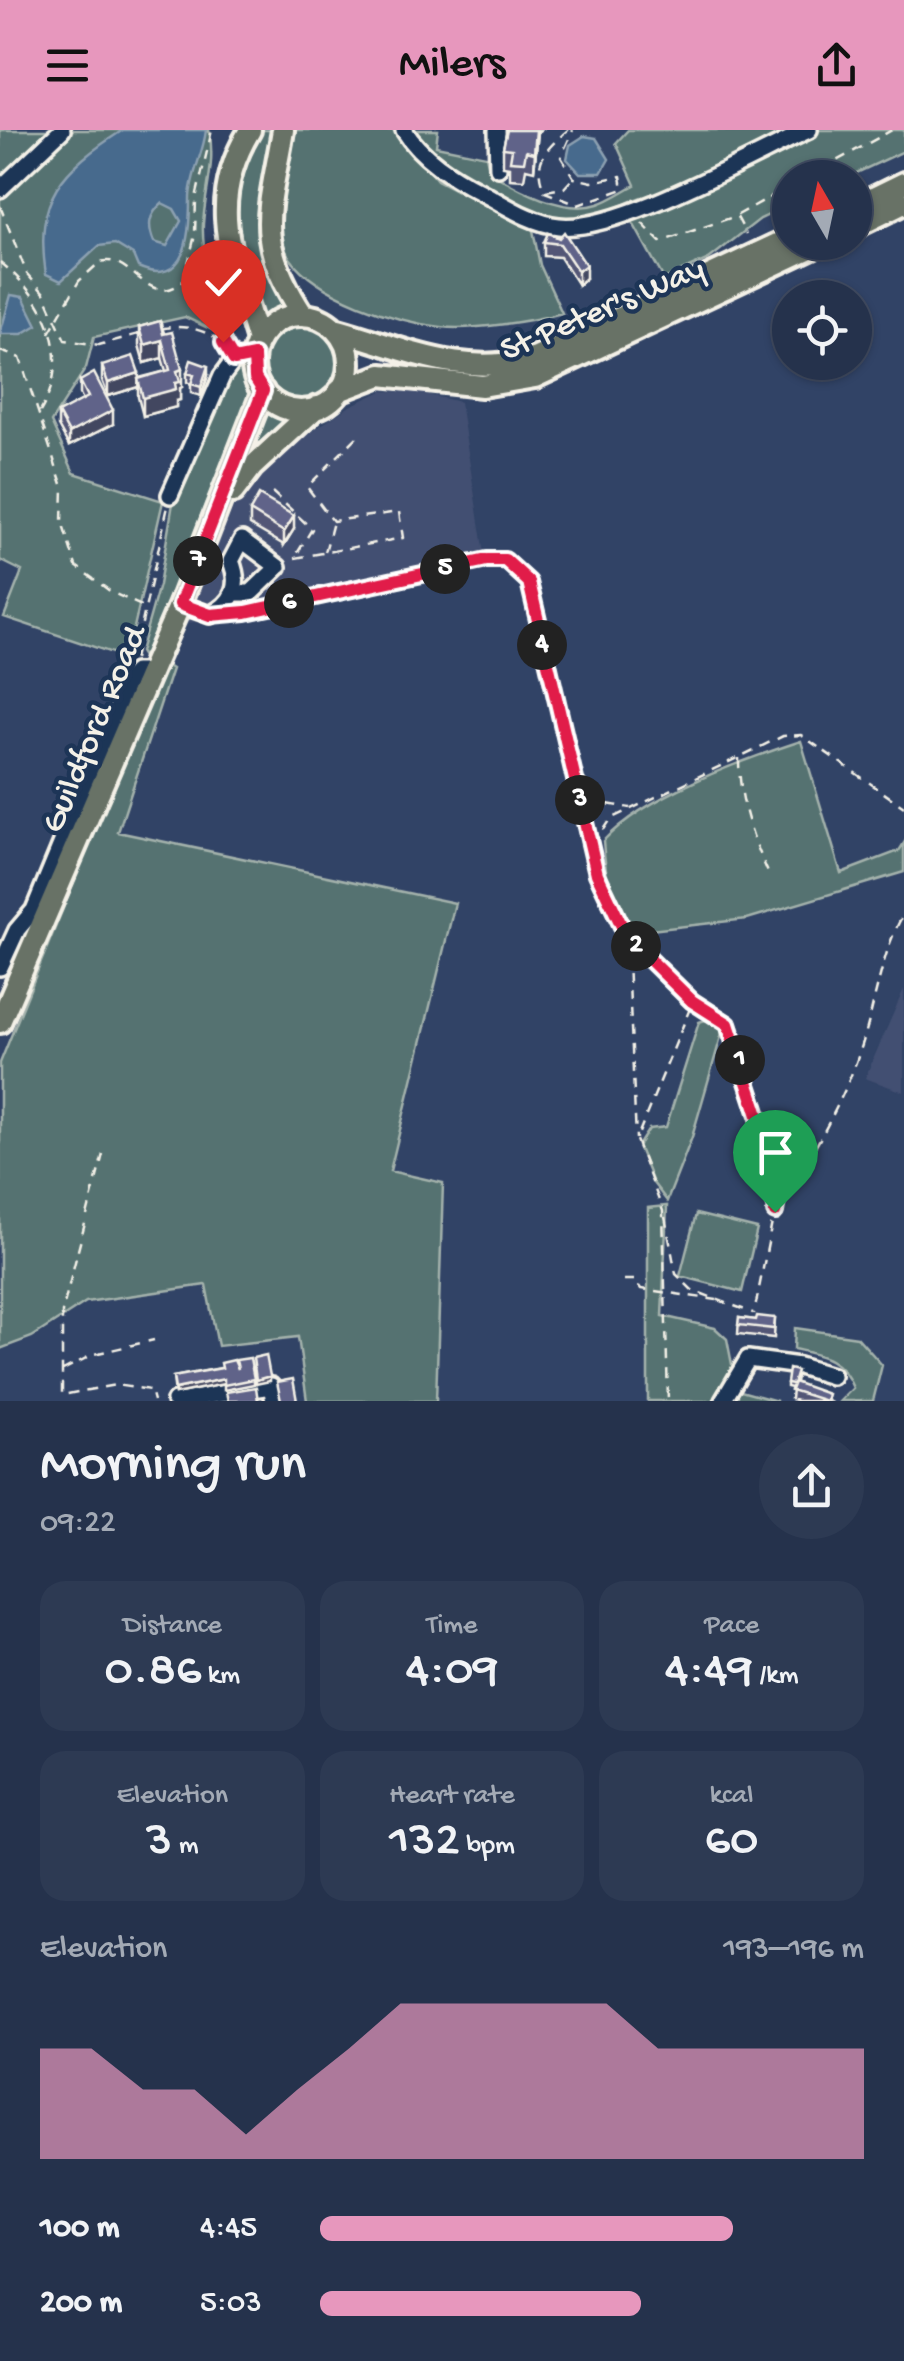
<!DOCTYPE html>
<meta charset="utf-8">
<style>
:root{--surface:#25324c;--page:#2d3a53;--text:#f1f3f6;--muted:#a3aab5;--line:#424d64;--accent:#e797bd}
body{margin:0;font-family:"Gochi Hand",sans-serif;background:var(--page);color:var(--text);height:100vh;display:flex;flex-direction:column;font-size:38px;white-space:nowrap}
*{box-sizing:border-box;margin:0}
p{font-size:32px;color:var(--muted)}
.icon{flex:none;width:55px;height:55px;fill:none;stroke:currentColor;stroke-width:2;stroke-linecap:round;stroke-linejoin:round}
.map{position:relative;height:1271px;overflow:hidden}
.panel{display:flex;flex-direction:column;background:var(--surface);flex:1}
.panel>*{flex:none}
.needle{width:65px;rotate:351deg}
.tools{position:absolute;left:772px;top:30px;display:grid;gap:20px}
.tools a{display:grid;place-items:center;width:100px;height:100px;border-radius:50%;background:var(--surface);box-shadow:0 2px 8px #0004,0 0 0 2px var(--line);font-size:50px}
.pin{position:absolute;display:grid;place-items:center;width:85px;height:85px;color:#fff;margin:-102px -42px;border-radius:50% 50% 50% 0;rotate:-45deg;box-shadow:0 0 10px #0007}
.pin .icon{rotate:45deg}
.km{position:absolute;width:50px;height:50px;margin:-25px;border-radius:50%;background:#222;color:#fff;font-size:28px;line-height:50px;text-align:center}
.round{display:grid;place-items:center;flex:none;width:105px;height:105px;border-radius:52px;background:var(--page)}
.headline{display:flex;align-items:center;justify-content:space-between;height:170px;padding:0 40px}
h1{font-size:55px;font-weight:600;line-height:75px}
.metrics{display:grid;grid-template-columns:repeat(3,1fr);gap:15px;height:170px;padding:10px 40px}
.metrics div{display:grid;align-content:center;border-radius:25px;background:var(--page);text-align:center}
.metrics b{font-size:50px;font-weight:600}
.metrics small{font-size:28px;font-weight:400}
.metrics p{font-size:28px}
.chart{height:280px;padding:20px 40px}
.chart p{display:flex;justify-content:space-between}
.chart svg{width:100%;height:180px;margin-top:10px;fill:var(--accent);opacity:.7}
ul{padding:0 40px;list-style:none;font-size:32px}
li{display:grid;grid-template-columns:160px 120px 1fr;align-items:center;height:75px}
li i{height:25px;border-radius:12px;background:var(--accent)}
header{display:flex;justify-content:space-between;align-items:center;height:130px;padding:0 40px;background:var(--accent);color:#111;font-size:45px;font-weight:600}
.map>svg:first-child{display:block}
</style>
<header><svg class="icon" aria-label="menu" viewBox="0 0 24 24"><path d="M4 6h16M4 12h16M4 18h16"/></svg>Milers<svg class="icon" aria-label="share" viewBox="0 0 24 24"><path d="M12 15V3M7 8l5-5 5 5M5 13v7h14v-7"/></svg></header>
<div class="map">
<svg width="904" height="1271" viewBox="0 0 904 1271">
<rect width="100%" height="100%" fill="#314366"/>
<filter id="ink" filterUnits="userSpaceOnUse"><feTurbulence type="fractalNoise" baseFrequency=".01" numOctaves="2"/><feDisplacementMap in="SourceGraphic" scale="20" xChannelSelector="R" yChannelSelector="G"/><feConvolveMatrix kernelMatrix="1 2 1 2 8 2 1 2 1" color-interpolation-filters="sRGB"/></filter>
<g filter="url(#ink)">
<path fill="#435072" d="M 382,261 L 416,262 L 460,272 L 484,424 L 244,474 L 245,489 L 183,493 L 241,360 L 270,329 L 350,276 Z
M 904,859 L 904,962 L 865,948 Z"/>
<path fill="#547271" stroke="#a4b2ac" stroke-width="2.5" d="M 0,0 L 209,0 C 216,33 205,60 203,94 C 201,132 220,174 231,209 L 185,187 L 94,207 L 86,238 L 51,292 L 74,343 L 163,371 L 127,528 L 4,487 L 22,441 L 0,430 Z
M 260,0 L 276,0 C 260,64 247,126 291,181 L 260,199 C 239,130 216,67 260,0 Z
M 296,0 L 397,0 L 437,50 L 533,100 L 540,135 L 562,183 C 532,191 471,201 441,197 C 396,192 317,166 290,128 C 268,96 290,35 296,0 Z
M 414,0 L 438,0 L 436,16 L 486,26 L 490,42 C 518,60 565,85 598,74 C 611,70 623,61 635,55 L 616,13 L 628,0 L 904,0 L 904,21 L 848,47 L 790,48 L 790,75 L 760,89 L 709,129 L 664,149 L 629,86 L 639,68 C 611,79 581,95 549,90 C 510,83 438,31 414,0 Z
M263 233a39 39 0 1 1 78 0a39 39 0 1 1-78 0Z
M 239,239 L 251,259 L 252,276 L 206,372 L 146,532 L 140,522 L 159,455 L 173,373 L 221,261 Z
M 270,279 L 295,289 L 241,335 Z
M 163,533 L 172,539 L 118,702 L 455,773 L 390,1041 L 443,1053 L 436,1271 L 307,1271 L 298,1207 L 218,1216 L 206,1155 L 86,1172 L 32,1207 L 0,1219 L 0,933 Z
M 801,611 L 841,743 L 899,721 L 904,713 L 904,742 L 747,789 L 633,802 C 610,781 605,741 603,711 C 646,665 740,631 801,611 Z
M 714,887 L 724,896 L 692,1007 L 667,1071 L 653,1053 L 638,1016 L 649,999 L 666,997 L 699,892 Z
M 667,1076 L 662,1186 L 715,1198 L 727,1209 L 737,1260 L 777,1271 L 648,1271 L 648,1078 Z
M 696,1084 L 757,1099 L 742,1162 L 680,1146 Z
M 795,1198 L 857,1207 L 882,1235 L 873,1271 L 840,1271 L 853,1258 C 842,1229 822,1225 794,1219 Z"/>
<path fill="#466a8d" stroke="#8ca0b1" stroke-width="2.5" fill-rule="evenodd" d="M 123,0 L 206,0 C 204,22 190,46 190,69 C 190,103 187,159 138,137 L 133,125 L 115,114 L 99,116 L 61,151 L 46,144 C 34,68 61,40 123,0 ZM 162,73 L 174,79 L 181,91 L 167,116 L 154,112 C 147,95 149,85 162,73 Z
M 584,6 L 596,8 L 609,29 L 601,43 L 580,43 L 567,29 L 570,15 Z
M 11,165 L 23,167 L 37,195 L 22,204 L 0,204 Z"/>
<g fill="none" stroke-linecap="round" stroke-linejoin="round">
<defs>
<path id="minor" d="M 404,0 C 421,28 452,47 481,62 C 505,75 531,93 559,96 C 616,103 752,26 809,0
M 497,0 L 498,38
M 0,59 L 62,0
M 170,365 L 222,246 L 234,230 L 253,226
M 180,474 L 210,485 C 234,473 241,455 231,431 L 242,410 L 278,437 L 251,463 L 235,463
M 0,837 L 17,800 L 34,780 L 130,547 L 135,542 L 147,542
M 175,1271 L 271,1256 L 274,1271
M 723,1271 L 748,1229 L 799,1236 L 832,1246"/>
<path id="major" d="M 250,0 C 203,78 235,132 258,211
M 283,0 C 269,85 253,107 303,185
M 855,77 L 904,53
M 855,97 L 904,73
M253 233a48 48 0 1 1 96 0a48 48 0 1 1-96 0Z
M 338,200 C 406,219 465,249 536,227 L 790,108
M 339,261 L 381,245 L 482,256 L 535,247 L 823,112
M 233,362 L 252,337 L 317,277
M 0,892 L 180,474 L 263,261"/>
</defs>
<use href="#minor" stroke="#f4f1e8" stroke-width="22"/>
<use href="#major" stroke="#f4f1e8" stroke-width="28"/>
<path stroke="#f4f1e8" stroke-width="2.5" stroke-dasharray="10 8" stroke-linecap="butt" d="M 568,0 C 546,19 531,32 545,62 L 578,75 L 623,59 L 621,46 L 592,52 L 574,48 L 561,27 L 573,0
M 806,48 L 892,0
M 546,61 L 564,58 L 573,48
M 0,76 L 27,144 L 44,163 L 65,210 L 99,215 L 142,203
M 737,87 L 746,104
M 642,93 L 660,112 L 736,86 L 790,56
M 0,132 C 48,170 73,227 40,282
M 160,199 C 181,193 215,200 228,220
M 49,203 L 79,151 L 100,132 C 131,122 150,183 184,150 L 195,105 L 196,68 L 212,0
M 0,221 L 20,228 L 63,357 L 62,392 L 76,436 L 111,462 L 148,479
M 272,362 L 312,399 L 295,427
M 325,422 L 333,392
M 295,428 L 403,408 L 399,382 L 333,391 L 307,357 L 358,306
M 237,483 L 487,430 L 518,437 L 529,451 L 597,744 L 627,807 L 693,871 L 636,1010 L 663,1081 L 668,1271
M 134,529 L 168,376
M 739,628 C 739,672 752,707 770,747
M 573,634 L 602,673 L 630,678
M 593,715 L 610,689 L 783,606 L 801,605 L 904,677
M 627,807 L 636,1009
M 693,871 L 728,893 L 780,1052 L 754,1184
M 103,1024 L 62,1182 L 62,1265 L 115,1255 L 151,1260 L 154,1271
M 778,1078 C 811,1026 843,974 862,915 C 876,871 881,823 904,783
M 665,1087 L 676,1144 L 692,1160 L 753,1183
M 624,1150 L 635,1150 L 641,1159 L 717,1170
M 63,1240 L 94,1224 L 154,1210"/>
<use href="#minor" stroke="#1d3557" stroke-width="15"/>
<use href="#major" stroke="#687266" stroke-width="20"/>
</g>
<path fill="#535676" stroke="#f4f1e8" stroke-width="2.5" d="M 507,0 L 541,0 L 538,2 L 534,41 L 526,39 L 524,50 L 510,49 L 510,37 L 503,36 L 503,18 Z
M 559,108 L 586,148 L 578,155 L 560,127 L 544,126 L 544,112 Z
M 160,191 L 182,257 L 180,258 L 180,270 L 176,271 L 176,277 L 143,286 L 138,267 L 138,257 L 108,266 L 102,250 L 102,236 L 139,248 L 166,241 L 162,228 L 144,233 L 139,215 L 139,197 Z
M 187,243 L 208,245 L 201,266 L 191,263 L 191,254 L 187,252 Z
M 80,251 L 113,294 L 69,316 L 58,296 L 58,283 L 83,270 L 80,264 Z
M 250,381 L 294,399 L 284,415 L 250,395 Z
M 739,1188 L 756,1190 L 775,1188 L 774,1208 L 738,1204 Z
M 236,1235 L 254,1249 L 254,1254 L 224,1260 L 224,1254 L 175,1264 L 173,1247 Z
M 797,1246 L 796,1253 L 828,1271 L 797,1271 L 791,1269 L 792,1258 L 787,1257 L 787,1253 Z"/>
<path fill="#434660" stroke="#f4f1e8" stroke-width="2.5" d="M 536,0 L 541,0 L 538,2 L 534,41 Z
M 586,135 L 586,148 L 578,155 L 578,141 Z
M 162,210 L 162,228 L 144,233 L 144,215 Z
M 208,236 L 208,245 L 201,266 L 201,257 Z
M 182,239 L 182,257 L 180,258 L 180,270 L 176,271 L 176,277 L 143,286 L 143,268 L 177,241 Z
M 139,243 L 138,257 L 108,266 L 108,253 Z
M 113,280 L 113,294 L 69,316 L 69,303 Z
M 294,386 L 294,399 L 284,415 L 284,402 Z
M 270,1246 L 270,1251 L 256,1254 L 256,1250 Z
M 224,1249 L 224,1254 L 175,1264 L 175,1259 Z"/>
<path fill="#606489" stroke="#f4f1e8" stroke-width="2.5" d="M 507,0 L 536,0 L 534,23 L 526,21 L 524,32 L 510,31 L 512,19 L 503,18 Z
M 564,102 L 586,135 L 578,141 L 560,114 L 544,112 L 548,103 L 559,108 Z
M 160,191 L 163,204 L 172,202 L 182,239 L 177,241 L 180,252 L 175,253 L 176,259 L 143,268 L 138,249 L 170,240 L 162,210 L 144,215 L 139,197 Z
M 133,226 L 139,243 L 108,253 L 102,236 Z
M 191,230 L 208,236 L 201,257 L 191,254 L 194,245 L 187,243 Z
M 94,243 L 113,280 L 69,303 L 58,283 L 88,267 L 80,251 Z
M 259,365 L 294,386 L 284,402 L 250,381 Z
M 757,1186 L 775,1188 L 774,1199 L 738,1195 L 739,1188 L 756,1190 Z
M 266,1225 L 270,1246 L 256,1250 L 253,1228 Z
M 250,1228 L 254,1249 L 224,1255 L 224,1249 L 175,1259 L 173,1247 L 222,1238 L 221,1233 L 234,1230 L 238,1239 L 236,1230 Z
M 789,1239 L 797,1241 L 793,1254 L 787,1253 Z
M 293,1249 L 297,1271 L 281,1271 L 277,1252 Z
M 794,1252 L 828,1264 L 826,1271 L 791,1260 Z
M 256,1257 L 258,1271 L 228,1271 L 226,1262 Z"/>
</g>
<g fill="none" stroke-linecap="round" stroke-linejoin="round" filter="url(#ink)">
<defs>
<path id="route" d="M 223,212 L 234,230 L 254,226 L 255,248 L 263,261 L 180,474 L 210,485 L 246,482 L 487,430 L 505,430 L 529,452 L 597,744 L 627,807 L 692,871 L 728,894 L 780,1052 L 775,1082"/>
</defs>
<use href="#route" stroke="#fff" stroke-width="20"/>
<use href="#route" stroke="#e11d48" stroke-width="12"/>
</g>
<g text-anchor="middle" stroke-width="9" stroke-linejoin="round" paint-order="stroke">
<g font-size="35" fill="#f4f1e8" stroke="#1d3557">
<text transform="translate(601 176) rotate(-23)" y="12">St Peter's Way</text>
<text transform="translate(91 598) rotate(-67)" y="12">Guildford Road</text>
</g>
</g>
</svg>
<div class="tools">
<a><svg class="needle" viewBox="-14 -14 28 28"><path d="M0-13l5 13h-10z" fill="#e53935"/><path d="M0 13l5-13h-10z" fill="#a3aab5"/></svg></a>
<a><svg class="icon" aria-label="locate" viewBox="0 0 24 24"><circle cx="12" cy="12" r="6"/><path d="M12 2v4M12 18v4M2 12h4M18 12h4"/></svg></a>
</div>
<div class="pin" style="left:775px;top:1082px;background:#1e9e55"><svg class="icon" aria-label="arrive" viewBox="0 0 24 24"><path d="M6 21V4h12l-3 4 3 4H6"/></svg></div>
<div class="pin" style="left:223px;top:212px;background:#d93025"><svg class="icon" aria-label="check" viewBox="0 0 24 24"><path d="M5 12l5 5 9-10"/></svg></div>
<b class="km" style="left:740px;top:930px">1</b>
<b class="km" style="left:636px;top:816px">2</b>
<b class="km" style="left:580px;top:670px">3</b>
<b class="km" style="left:542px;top:515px">4</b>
<b class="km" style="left:445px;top:439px">5</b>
<b class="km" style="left:289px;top:473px">6</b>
<b class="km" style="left:198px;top:431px">7</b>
</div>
<section class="panel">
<div class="headline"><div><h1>Morning run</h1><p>09:22</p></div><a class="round"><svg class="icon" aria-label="share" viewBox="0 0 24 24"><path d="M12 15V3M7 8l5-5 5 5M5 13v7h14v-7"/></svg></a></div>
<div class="metrics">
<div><p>Distance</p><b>0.86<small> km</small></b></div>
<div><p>Time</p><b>4:09</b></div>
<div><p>Pace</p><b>4:49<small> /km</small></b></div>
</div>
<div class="metrics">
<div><p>Elevation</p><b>3<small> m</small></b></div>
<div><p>Heart rate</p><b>132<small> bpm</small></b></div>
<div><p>kcal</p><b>60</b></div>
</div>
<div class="chart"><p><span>Elevation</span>193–196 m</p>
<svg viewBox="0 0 160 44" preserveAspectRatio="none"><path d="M0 44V17L10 17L20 27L30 27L40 38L50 27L60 17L70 6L80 6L90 6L100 6L110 6L120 17L130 17L140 17L150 17L160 17V44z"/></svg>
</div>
<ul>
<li><b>100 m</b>4:45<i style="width:76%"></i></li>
<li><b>200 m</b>5:03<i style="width:59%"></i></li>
</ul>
</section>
